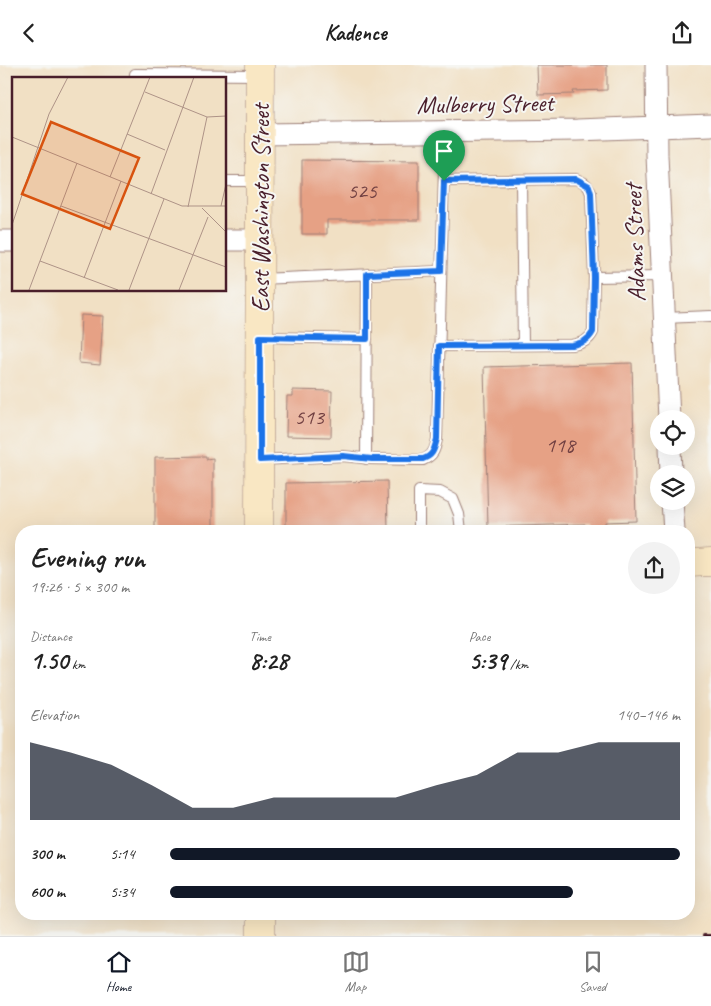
<!DOCTYPE html>
<meta charset="utf-8">
<style>
:root{--surface:#fff;--page:#f2f2f2;--text:#222;--muted:#767676;--line:#e0e0e0;--accent:#111827}
body{margin:0;font-family:Caveat,sans-serif;background:var(--page);color:var(--text);height:100vh;display:flex;flex-direction:column;font-size:19px;white-space:nowrap}
*{box-sizing:border-box;margin:0}
p{font-size:16px;color:var(--muted)}
.icon{flex:none;width:28px;height:28px;fill:none;stroke:currentColor;stroke-width:2;stroke-linecap:round;stroke-linejoin:round}
.map{position:relative;flex:1;overflow:hidden}
.details{position:absolute;left:15px;top:460px;width:680px;height:395px;display:flex;flex-direction:column;background:var(--surface);border-radius:20px;box-shadow:0 5px 20px #0002}
.details>*{flex:none}
.fabs{position:absolute;left:650px;top:345px;display:grid;gap:10px}
.fabs a{display:grid;place-items:center;width:45px;height:45px;border-radius:50%;background:var(--surface);box-shadow:0 5px 20px #0002;font-size:25px}
.pin{position:absolute;display:grid;place-items:center;width:42px;height:42px;color:#fff;margin:-51px -21px;border-radius:50% 50% 50% 0;rotate:-45deg;box-shadow:0 0 5px #0007}
.pin .icon{rotate:45deg}
.round{display:grid;place-items:center;flex:none;width:52px;height:52px;border-radius:26px;background:var(--page)}
.headline{display:flex;align-items:center;justify-content:space-between;height:85px;padding:0 15px}
h1{font-size:28px;font-weight:600;line-height:38px}
.stats{display:grid;grid-template-columns:repeat(3,1fr);gap:8px;height:85px;padding:5px 15px}
.stats div{display:grid;align-content:center}
.stats b{font-size:25px;font-weight:600}
.stats small{font-size:14px;font-weight:400}
.stats p{font-size:14px}
.chart{height:140px;padding:10px 15px}
.chart p{display:flex;justify-content:space-between}
.chart svg{width:100%;height:90px;margin-top:5px;fill:var(--accent);opacity:.7}
ul{padding:0 15px;list-style:none;font-size:16px}
li{display:grid;grid-template-columns:80px 60px 1fr;align-items:center;height:38px}
li i{height:12px;border-radius:6px;background:var(--accent)}
header{display:flex;justify-content:space-between;align-items:center;height:65px;padding:0 15px;background:var(--surface);font-size:22px;font-weight:600}
.menu{display:flex;justify-content:space-around;align-items:center;height:70px;border-top:1px solid var(--line);background:var(--surface);font-size:14px;color:var(--muted)}
.menu a{display:grid;justify-items:center;gap:2px}
.menu .selected{color:var(--accent)}
.map>svg:first-child{display:block}
</style>
<header><svg class="icon" aria-label="back" viewBox="0 0 24 24"><path d="M15 5l-7 7 7 7"/></svg>Kadence<svg class="icon" aria-label="share" viewBox="0 0 24 24"><path d="M12 15V3M7 8l5-5 5 5M5 13v7h14v-7"/></svg></header>
<div class="map">
<svg width="711" height="871" viewBox="0 0 711 871">
<rect width="100%" height="100%" fill="#f6f6f2"/>
<filter id="ink" filterUnits="userSpaceOnUse"><feTurbulence type="fractalNoise" baseFrequency=".02" numOctaves="2"/><feDisplacementMap in="SourceGraphic" scale="10" xChannelSelector="R" yChannelSelector="G"/><feConvolveMatrix kernelMatrix="1 2 1 2 8 2 1 2 1" color-interpolation-filters="sRGB"/></filter>
<filter id="wash" filterUnits="userSpaceOnUse"><feTurbulence type="fractalNoise" baseFrequency=".0096" numOctaves="4" result="noise"/><feDisplacementMap in="SourceGraphic" scale="20" xChannelSelector="R" yChannelSelector="G"/><feGaussianBlur stdDeviation="1.12" result="paint"/><feColorMatrix in="noise" values="0 0 0 0 0 0 0 0 0 0 0 0 0 0 0 0 0 1.4 0 .05"/><feComposite in="paint" operator="in"/></filter>
<g filter="url(#wash)">
<rect width="100%" height="100%" fill="#f1e0c4"/>
<g id="blocks">
<path fill="#e6a185" d="M 537,0 L 607,0 L 607,25 L 573,26 L 574,29 L 538,30 Z
M 302,95 L 419,96 L 419,155 L 327,155 L 327,169 L 302,169 Z
M 81,250 L 103,251 L 100,300 L 79,298 Z
M 632,298 L 636,456 L 605,457 L 605,466 L 585,466 L 585,459 L 488,462 L 484,302 Z
M 293,325 L 332,326 L 331,372 L 286,371 L 287,331 L 293,331 Z
M 206,391 L 206,394 L 213,393 L 213,466 L 155,466 L 155,392 Z
M 387,416 L 388,466 L 286,466 L 286,418 Z"/>
</g>
</g>
<g filter="url(#ink)">
<use href="#blocks" fill-opacity="0" stroke="#9e8078" stroke-width="1"/>
<g fill="none" stroke-linecap="round" stroke-linejoin="round">
<defs>
<path id="lane" d="M 135,14 L 135,9 L 259,10
M 521,115 L 523,280
M 225,116 L 259,116
M 444,116 L 576,114 C 584,117 588,119 591,128 L 594,212
M 260,214 L 441,206
M 664,253 L 711,251
M 260,272 L 367,274
M 439,281 L 572,280 C 582,278 589,276 593,267 L 594,212 L 662,211
M 366,394 L 367,209
M 260,395 L 343,391 L 371,394 L 423,395 C 434,390 435,384 437,374 L 445,66
M 419,466 L 419,426 L 440,427 L 453,434 L 459,449 L 461,466"/>
<path id="street" d="M 656,0 L 657,90 L 669,354
M 260,69 L 577,65 L 711,60
M 225,175 L 260,175
M 0,176 L 14,176
M 670,381 L 671,409
M 672,436 L 674,466"/>
<path id="secondary" d="M 259,466 L 260,0
M 689,498 L 711,497
M 261,849 L 261,871"/>
</defs>
<use href="#lane" stroke="#9e8078" stroke-width="12"/>
<use href="#street" stroke="#9e8078" stroke-width="23"/>
<use href="#secondary" stroke="#9e8078" stroke-width="29"/>
<use href="#lane" stroke="#fff" stroke-width="10"/>
<use href="#street" stroke="#fff" stroke-width="21"/>
<use href="#secondary" stroke="#f9e7c3" stroke-width="28"/>
<path stroke="#4a1f2b" stroke-width="4" d="M 704,871 L 711,871"/>
</g>
</g>
<g fill="none" stroke-linecap="round" stroke-linejoin="round" filter="url(#ink)">
<defs>
<path id="route" d="M 576,114 L 589,121 L 591,128 L 594,212 L 593,267 C 588,276 582,278 572,280 L 439,281 L 437,374 C 434,384 434,390 423,394 L 372,394 L 343,391 L 260,395 L 260,272 L 367,274 L 367,209 L 441,206 L 444,116 Z"/>
</defs>
<use href="#route" stroke="#fff" stroke-width="10"/>
<use href="#route" stroke="#1a73e8" stroke-width="6"/>
</g>
<g text-anchor="middle" stroke-width="4" stroke-linejoin="round" paint-order="stroke">
<g font-size="22" fill="#714042">
<text x="362" y="133">525</text>
<text x="309" y="359">513</text>
<text x="560" y="387">118</text>
</g>
<g font-size="25" fill="#4a1f2b" stroke="#f6f6f2">
<text transform="translate(485 38) rotate(-1)" y="9">Mulberry Street</text>
<text transform="translate(260 143) rotate(-90)" y="9">East Washington Street</text>
<text transform="translate(634 178) rotate(-92)" y="9">Adams Street</text>
</g>
</g>
<g transform="translate(12 12)">
<rect width="214" height="214" fill="#f1e0c4"/>
<path fill="none" stroke="#ae9387" stroke-width="1" d="M 133,15 L 195,40 L 214,39M 115,57 L 153,73M 0,60 L 170,129 L 214,129M 98,100 L 138,0M 139,117 L 182,0M 49,129 L 214,190M 209,129 L 214,107M 176,130 L 195,40M 190,131 L 214,155M 0,148 L 37,37 L 56,0M 28,184 L 106,213M 72,201 L 109,104M 17,213 L 65,86M 117,213 L 152,122M 167,213 L 196,140"/>
<path fill="#d8530f" fill-opacity="0.15" stroke="#d8530f" stroke-width="2.5" d="M 39,45 L 127,81 L 98,152 L 10,117 Z"/>
<rect width="214" height="214" fill="none" stroke="#4a1f2b" stroke-width="2.5"/>
</g>
</svg>
<div class="fabs">
<a><svg class="icon" aria-label="locate" viewBox="0 0 24 24"><circle cx="12" cy="12" r="6"/><path d="M12 2v4M12 18v4M2 12h4M18 12h4"/></svg></a>
<a><svg class="icon" aria-label="layers" viewBox="0 0 24 24"><path d="M12 4l9 5-9 5-9-5zM3 14l9 5 9-5"/></svg></a>
</div>
<div class="pin" style="left:444px;top:116px;background:#1e9e55"><svg class="icon" aria-label="arrive" viewBox="0 0 24 24"><path d="M6 21V4h12l-3 4 3 4H6"/></svg></div>
<section class="details">
<div class="headline"><div><h1>Evening run</h1><p>19:26 · 5 × 300 m</p></div><a class="round"><svg class="icon" aria-label="share" viewBox="0 0 24 24"><path d="M12 15V3M7 8l5-5 5 5M5 13v7h14v-7"/></svg></a></div>
<div class="stats">
<div><p>Distance</p><b>1.50<small> km</small></b></div>
<div><p>Time</p><b>8:28</b></div>
<div><p>Pace</p><b>5:39<small> /km</small></b></div>
</div>
<div class="chart"><p><span>Elevation</span>140–146 m</p>
<svg viewBox="0 0 160 44" preserveAspectRatio="none"><path d="M0 44V6L10 11L20 17L30 27L40 38L50 38L60 33L70 33L80 33L90 33L100 27L110 22L120 11L130 11L140 6L150 6L160 6V44z"/></svg>
</div>
<ul>
<li><b>300 m</b>5:14<i style="width:100%"></i></li>
<li><b>600 m</b>5:34<i style="width:79%"></i></li>
</ul>
</section>
</div>
<nav class="menu">
<a class="selected"><svg class="icon" aria-label="home" viewBox="0 0 24 24"><path d="M3 11l9-7 9 7M6 9v11h12V9"/></svg>Home</a>
<a><svg class="icon" aria-label="map" viewBox="0 0 24 24"><path d="M3 6l6-2 6 2 6-2v14l-6 2-6-2-6 2zM9 4v14M15 6v14"/></svg>Map</a>
<a><svg class="icon" aria-label="saved" viewBox="0 0 24 24"><path d="M7 4h10v16l-5-4-5 4z"/></svg>Saved</a>
</nav>
